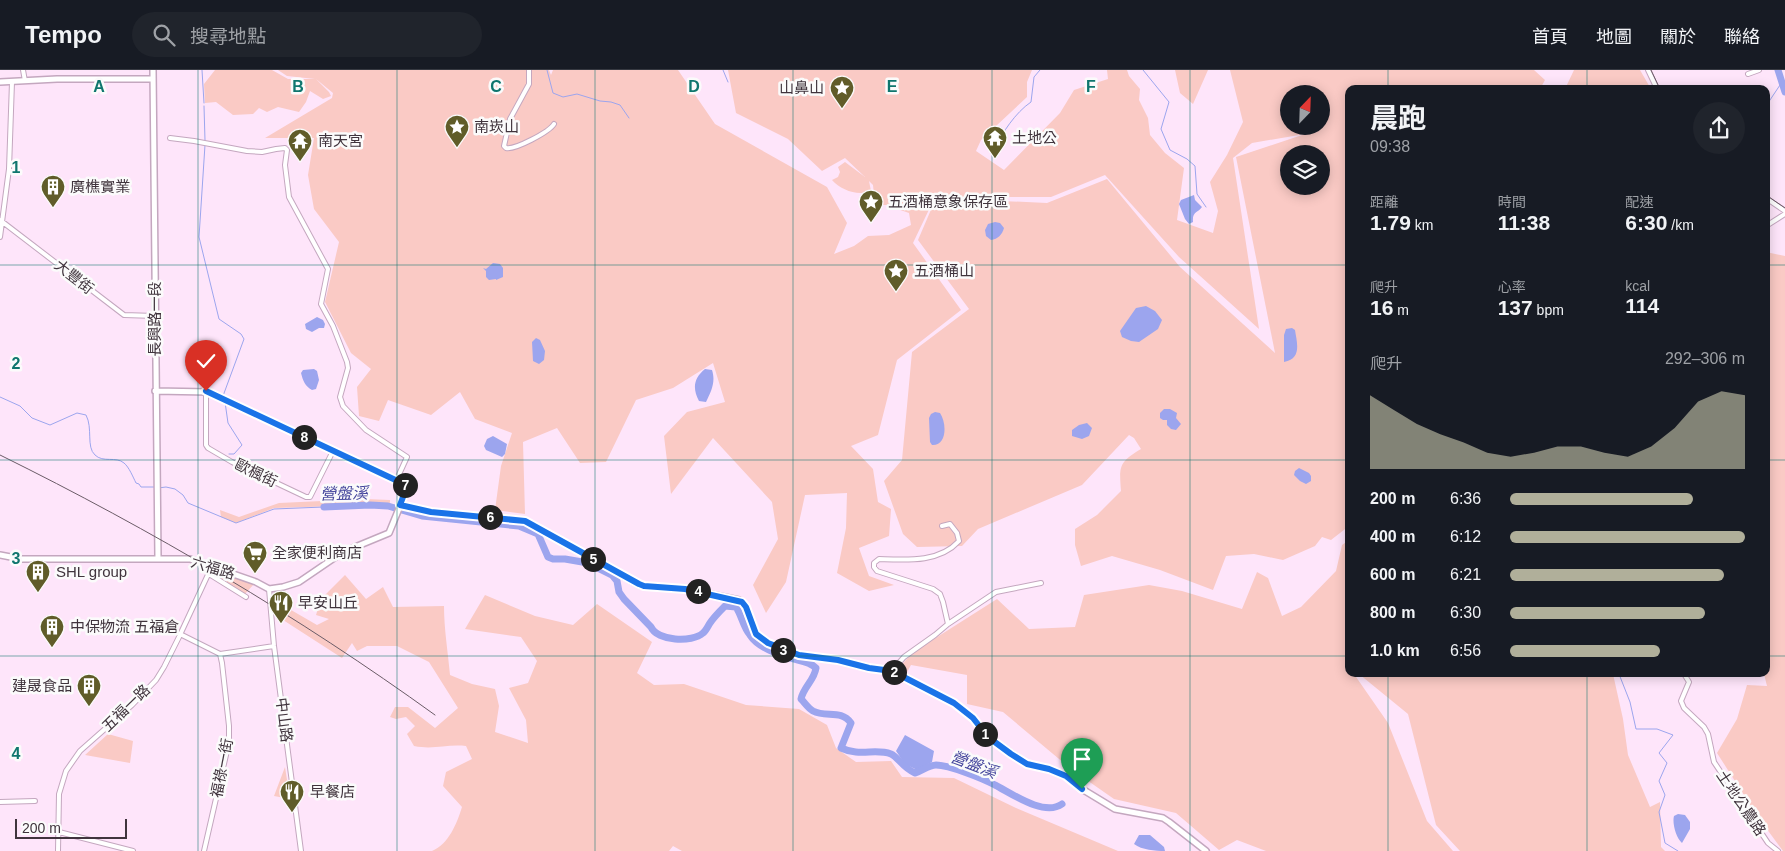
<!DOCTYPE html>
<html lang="zh-TW">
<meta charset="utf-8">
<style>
:root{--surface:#171b24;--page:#20242c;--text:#f1f3f6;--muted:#9ea1a6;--line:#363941;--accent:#b0af9a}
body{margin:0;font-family:Helvetica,"Noto Sans TC",sans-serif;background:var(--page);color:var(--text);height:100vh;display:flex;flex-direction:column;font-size:19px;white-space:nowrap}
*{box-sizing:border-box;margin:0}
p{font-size:16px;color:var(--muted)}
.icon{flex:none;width:28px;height:28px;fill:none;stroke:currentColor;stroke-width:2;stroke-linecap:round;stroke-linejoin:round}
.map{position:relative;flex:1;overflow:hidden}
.sheet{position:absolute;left:1345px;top:15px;width:425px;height:592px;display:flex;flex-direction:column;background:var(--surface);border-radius:10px;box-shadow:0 2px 12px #0003}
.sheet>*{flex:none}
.needle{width:32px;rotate:23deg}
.controls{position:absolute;left:1280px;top:15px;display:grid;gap:10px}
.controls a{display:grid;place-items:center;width:50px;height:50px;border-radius:50%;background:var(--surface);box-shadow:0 2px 12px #0003;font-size:25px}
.scale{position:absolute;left:15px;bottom:12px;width:112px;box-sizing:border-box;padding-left:5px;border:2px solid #40343d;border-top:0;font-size:14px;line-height:18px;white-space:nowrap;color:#40343d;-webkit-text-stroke:4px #fbfbfb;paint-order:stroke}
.pin{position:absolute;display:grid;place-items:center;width:42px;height:42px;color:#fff;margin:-51px -21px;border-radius:50% 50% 50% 0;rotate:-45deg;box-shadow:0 0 5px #0007}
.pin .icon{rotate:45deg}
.km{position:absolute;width:25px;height:25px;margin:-12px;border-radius:50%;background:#222;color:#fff;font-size:14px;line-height:25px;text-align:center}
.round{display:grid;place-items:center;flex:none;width:52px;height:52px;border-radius:26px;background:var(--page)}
.headline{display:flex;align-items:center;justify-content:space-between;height:85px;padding:0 25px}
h1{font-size:28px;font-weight:700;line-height:38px}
.stats{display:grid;grid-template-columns:repeat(3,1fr);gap:8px;height:85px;padding:5px 25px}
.stats div{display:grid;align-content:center}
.stats b{font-size:21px;font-weight:700}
.stats small{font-size:14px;font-weight:400}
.stats p{font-size:14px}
.chart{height:140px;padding:10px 25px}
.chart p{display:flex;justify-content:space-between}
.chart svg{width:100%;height:90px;margin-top:5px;fill:var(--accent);opacity:.7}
ul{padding:0 25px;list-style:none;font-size:16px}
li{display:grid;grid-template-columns:80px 60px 1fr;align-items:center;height:38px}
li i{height:12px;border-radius:6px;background:var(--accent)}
header{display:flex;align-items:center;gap:30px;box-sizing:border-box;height:70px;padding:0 25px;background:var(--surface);border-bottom:1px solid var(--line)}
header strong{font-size:24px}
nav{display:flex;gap:28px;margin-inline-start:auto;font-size:18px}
.search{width:350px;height:45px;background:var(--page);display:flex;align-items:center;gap:12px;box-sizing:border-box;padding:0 18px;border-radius:28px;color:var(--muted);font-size:19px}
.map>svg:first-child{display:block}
</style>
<header>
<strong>Tempo</strong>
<div class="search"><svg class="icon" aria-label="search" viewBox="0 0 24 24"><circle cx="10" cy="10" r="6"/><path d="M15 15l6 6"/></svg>搜尋地點</div>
<nav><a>首頁</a><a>地圖</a><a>關於</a><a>聯絡</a></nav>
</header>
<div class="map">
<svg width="1785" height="781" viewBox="0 0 1785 781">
<rect width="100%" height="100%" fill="#fee5fa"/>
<path fill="#facac5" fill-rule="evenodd" d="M 215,0 L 272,0 L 288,9 L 315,9 L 287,6 L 278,0 L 549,0 L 551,5 L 553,0 L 678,0 L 715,54 L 827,117 L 847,153 L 834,184 L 854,176 L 868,166 L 889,165 L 911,155 L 909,143 L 886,135 L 875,135 L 873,115 L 869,111 L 873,131 L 868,133 L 864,132 L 863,123 C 852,124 839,118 832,110 L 838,107 L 840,102 L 838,97 L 845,92 L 865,107 L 845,88 L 822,101 L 788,69 L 736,43 L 728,0 L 1032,0 L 1027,12 L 1027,27 L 981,70 L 976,81 L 1004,100 L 1060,43 L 1074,20 L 1108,9 L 1107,0 L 1127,0 L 1129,6 L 1140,19 L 1139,30 L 1148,48 L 1150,65 L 1165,83 L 1184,98 L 1177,150 L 1213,163 L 1218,141 L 1210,112 L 1227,85 L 1243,52 L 1230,0 L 1534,0 L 1545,10 L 1540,19 L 1349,19 L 1349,456 L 1331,470 L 1322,467 L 1315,476 L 1283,490 L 1254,484 L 1226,486 L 1213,520 L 1160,500 L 1112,486 L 1081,496 L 1075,475 L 1075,459 L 1097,445 L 1121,421 C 1119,396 1119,392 1141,379 L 1134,368 L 1129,365 L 1082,415 L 978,459 L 962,476 L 917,477 L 903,464 L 884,411 L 902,390 L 912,282 L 969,239 L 918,170 L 936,128 L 1047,133 L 1107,109 L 1180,197 L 1275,283 L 1236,87 L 1305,64 L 1252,73 L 1233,88 L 1259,259 L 1179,187 L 1105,105 L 1051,127 L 935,127 L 913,173 L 961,240 L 897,290 L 878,365 L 851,376 L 873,399 L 878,432 L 891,439 L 889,466 L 859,478 L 869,506 L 894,515 L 869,521 L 837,503 L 846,458 L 847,423 L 805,425 L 786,512 L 766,543 L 753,515 L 778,469 L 772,432 L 713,368 L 671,424 L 664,366 L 687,342 L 725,332 L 713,293 L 673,318 L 636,330 L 606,392 L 580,393 L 557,358 L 523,372 L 525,444 L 495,440 L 501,396 L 512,363 L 475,349 L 460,322 L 431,345 L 388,330 L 379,351 L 359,346 L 357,317 L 371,299 L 351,283 L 325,232 L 339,172 L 314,139 L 308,105 L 314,68 L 265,68 L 332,28 L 333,23 L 316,9 L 329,22 L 331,26 L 323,29 L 310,21 L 306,32 L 299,42 L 278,37 L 267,42 L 259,38 L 253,44 L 233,45 L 216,32 L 205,33 L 204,14 ZM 1289,24 L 1321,24 L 1321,56 L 1289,56 ZM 1289,84 L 1321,84 L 1321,116 L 1289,116 Z
M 1175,0 L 1208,0 L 1193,34 L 1180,23 Z
M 1574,0 L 1640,0 L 1651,19 L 1565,19 Z
M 1766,182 L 1785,186 L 1785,781 L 1783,781 L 1758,747 L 1717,683 L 1737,649 L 1747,615 L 1767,616 L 1764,604 L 1766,604 Z
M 365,429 L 390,430 L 390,436 L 369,435 L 274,438 L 236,453 L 221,447 L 220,440 L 239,447 L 279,433 Z
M 1349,470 L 1347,593 L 1349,596 L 1349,604 L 1354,604 L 1388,653 L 1427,751 L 1453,781 L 1266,781 L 1237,770 L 1219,780 L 1176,743 L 1114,729 L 1071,699 L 1003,642 L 967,634 L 967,605 L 911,595 L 906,604 L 899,598 L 912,583 L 997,529 L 1029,559 L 1075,557 L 1084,525 L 1149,515 L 1182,521 L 1242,539 L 1257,502 L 1268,508 L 1282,546 L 1301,537 L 1336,501 L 1342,475 Z
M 221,500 L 254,514 L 245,524 L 216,506 Z
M 345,505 L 366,529 L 383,517 L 393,537 L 444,536 C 444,559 448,582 450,605 L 472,614 L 495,619 L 499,636 L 495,662 L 528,673 L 526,650 L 509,618 L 528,613 L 537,591 L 521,567 L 465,559 L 485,525 L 535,546 L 573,555 L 597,534 L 652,572 L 637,603 L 654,615 L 684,614 L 746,635 L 799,639 L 827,655 L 836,678 L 856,692 L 891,691 L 902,707 L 954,708 L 1016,738 L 1118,781 L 682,781 L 673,776 L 669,781 L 432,781 C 449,774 457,753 462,737 L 443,716 L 446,702 L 472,689 L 466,676 C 446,674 434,680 414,676 L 407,664 L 415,656 L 406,647 L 396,649 L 390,647 L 395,637 L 408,637 L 435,658 L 458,638 L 429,592 L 397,576 L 367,576 L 357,581 L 352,573 L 342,588 L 280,548 L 279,533 L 317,555 L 329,549 L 316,545 L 321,529 Z
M 1359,604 L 1613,604 L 1623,649 L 1628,685 L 1650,737 L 1660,732 L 1661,777 L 1665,781 L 1460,781 L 1436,755 L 1408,644 Z
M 108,664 L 133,671 L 130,693 L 85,685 Z
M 285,697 L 290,729 L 274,726 Z"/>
<path fill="#9ca5ee" d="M 1194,125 L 1195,130 L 1202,137 C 1198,143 1192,141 1193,152 L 1189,154 L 1185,149 L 1179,134 L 1181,130 Z
M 995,152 L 1000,153 L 1004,158 C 1002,165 998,169 991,170 L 986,166 L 985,160 L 988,154 Z
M 493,193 L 500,194 L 503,198 L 503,207 L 496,210 L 496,209 L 489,210 L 486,207 L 486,201 L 483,198 L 486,199 Z
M 1146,236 L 1155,241 L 1162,250 L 1158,259 L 1139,272 L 1131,271 L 1122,267 L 1120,261 L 1136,238 Z
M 317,247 L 323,250 L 325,254 L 324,258 L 319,258 L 312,262 L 306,259 L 305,254 Z
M 1292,258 L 1295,260 C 1297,273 1302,289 1284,292 L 1284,265 L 1286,259 Z
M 536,268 L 540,270 L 545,281 L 544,290 L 539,294 L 533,291 L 532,272 Z
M 314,299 L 317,301 L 319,310 L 316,319 L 312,320 C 305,316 303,311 301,303 L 303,300 Z
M 705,299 L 712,300 C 716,312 711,322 706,332 L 699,331 C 692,318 694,308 705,299 Z
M 1164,339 L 1170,339 L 1177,343 L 1176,348 L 1181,354 L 1176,360 L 1171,359 L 1167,355 L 1167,350 L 1163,350 L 1160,348 L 1160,343 Z
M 935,342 L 940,343 C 947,353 947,376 932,375 L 930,372 L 929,348 L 931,344 Z
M 1087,353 L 1092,358 L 1089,366 L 1082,369 L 1072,366 L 1072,360 L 1079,355 Z
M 493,366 L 507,374 L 505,384 L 502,387 L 486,380 L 484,376 L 487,369 Z
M 1299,398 L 1309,403 L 1311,406 L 1311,411 L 1306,414 L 1300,411 L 1294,405 L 1295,401 Z
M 905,665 L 934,681 L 932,692 L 917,700 L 905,694 L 896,681 Z
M 1678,744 L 1685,745 L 1690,752 L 1690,759 L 1682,773 C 1676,768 1672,753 1674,746 Z
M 1139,765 L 1150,765 L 1164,777 L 1165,781 C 1155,781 1142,780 1134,774 Z"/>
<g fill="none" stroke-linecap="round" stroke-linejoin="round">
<path stroke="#9ca5ee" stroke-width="1" d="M 202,0 L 204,33
M 547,0 L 553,23 L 563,27 L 577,24 L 600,31 L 611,32 L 620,35 L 629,48
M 723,0 L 728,12
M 1143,0 L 1169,32 L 1161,59 L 1170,80 L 1187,89 L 1195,96 L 1197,124 L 1206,137
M 204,36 L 205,70
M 1766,36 L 1782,12
M 205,75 L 199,167 L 219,249 L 241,264 L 244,269 L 223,326
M 994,79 C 1003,62 1015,43 1031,32 L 1034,7 L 1040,0
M 0,327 L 20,336 L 32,348 L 50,355 L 77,343 L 86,345 C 93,358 86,377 95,385 C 103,393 116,386 124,393 C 129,397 133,407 136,413 L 139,414 L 141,417 L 154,417
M 225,332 L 228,353 L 242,375 L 234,384 L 229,384
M 158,418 L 166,417 L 175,419 L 183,425 L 188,433 L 236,453 L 274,439 L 324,437
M 1619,604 L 1630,632 L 1636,659 L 1657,659 L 1673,665 L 1659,683 L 1667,693 L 1659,711 L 1665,725 L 1659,742 L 1665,773 L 1678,781"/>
<path stroke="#9ca5ee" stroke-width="7" d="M 1778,0 L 1785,22
M 324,437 L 370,435 L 388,436 L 422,446 L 519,456 L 538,464 L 548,487 L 553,489 L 565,489 L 588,493 L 612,505 L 617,511 L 619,522 L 624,529 L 651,557 C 657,571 692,573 703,563 C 706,561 708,556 710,553 C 714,547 720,541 725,536 L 736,537 C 742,546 743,557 750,565 C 757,576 774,583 787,587 C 797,591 808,590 816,598 C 814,611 804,616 801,629 C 805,633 808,638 813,641 C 826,648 841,639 851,653 L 841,678 C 860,687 875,678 891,684 C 898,687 903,698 915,703 C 923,701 928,695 936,695 C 949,695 982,708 995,715 C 1011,723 1044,747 1062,734"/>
<defs>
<path id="street" d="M 23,0 L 25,11
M 529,0 L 529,14 L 510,49 L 504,76 L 506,78 C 515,80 549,62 554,54
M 1648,0 L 1657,19
M 1748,4 L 1759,0
M 170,68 L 194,71 L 247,81 L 262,82 L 276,79 L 285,78 L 287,80 L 285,95 L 289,127 L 328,199 L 321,234 L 333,256 L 347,292 L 348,298 L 340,327 L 343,336 L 366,360 L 407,387 L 396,411
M 1766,128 L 1785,141
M 0,150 L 124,245 L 155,246
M 1766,156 L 1785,144
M 0,167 L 9,99 L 12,12
M 206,321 L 206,375 L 208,378 L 232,392 L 306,427 L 310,427 L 333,381
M 209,504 L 246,527
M 269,519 L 274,576 L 301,781
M 948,554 L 996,522 L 1041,513
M 180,564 L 220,584 L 222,593 L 229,656 L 229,672 L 204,781
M 220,584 L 274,576
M 892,601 L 904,587 L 935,565 L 948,554 L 943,532 L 940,524 L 933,519 L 877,501 L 874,497 L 874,493 L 879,489 C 906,490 939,493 959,471 L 957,463 L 950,454 L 942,456
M 1684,604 L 1689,612 L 1681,631 L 1684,638 L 1704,657 L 1708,664 L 1714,692 L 1768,773 L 1778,781
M 0,732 L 35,731
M 59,762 L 133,781
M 58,781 L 59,724 L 66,701 L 80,681 L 132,635 L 156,610 L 164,597 L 179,567 L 212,496"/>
<path id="secondary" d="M 153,0 L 158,488
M 0,12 L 57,9 L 153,9
M 400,435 L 431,442 L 525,451 L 639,515 L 644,516 L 685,519 L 739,530 L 746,537 L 756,564 L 768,573 L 799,585 L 838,590 L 869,598 L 892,601 L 955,633 L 973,648 L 988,667 L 1027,694 L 1049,699 L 1066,706 L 1082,719 L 1115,739 L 1163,748 L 1169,752 L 1206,781
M 0,485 L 21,489 L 190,489 L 256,512 L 269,519 L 283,517 L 299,512 L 343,482 L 389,463 L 407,419 L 405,414 L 209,322 L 155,321"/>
</defs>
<use href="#street" stroke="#c4a7bf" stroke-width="6"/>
<use href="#secondary" stroke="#c4a7bf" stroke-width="8"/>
<use href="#street" stroke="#fff" stroke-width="4"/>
<use href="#secondary" stroke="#fff" stroke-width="5"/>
<path stroke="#6b5c67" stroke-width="1" d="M 1651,0 L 1660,19
M 1766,125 L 1785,138
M 0,385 C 152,460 298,546 435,645"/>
</g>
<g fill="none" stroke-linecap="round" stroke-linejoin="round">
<defs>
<path id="route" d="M 206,321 L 404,414 L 406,419 L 400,435 L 431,442 L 525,451 L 639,514 L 644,516 L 685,519 L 742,532 L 746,537 L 756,564 L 768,573 L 799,585 L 838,590 L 869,598 L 892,601 L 954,633 L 973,648 L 988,667 L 1011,684 L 1027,694 L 1049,699 L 1066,706 L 1082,719"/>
</defs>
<use href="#route" stroke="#fff" stroke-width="10"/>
<use href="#route" stroke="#1a73e8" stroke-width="6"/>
</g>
<path fill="none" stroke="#0f766e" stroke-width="1" stroke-opacity="0.55" d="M 198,0 L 198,781M 397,0 L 397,781M 595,0 L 595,781M 793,0 L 793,781M 992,0 L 992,781M 1190,0 L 1190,781M 1388,0 L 1388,19M 1587,0 L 1587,19M 0,195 L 1349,195M 1766,195 L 1785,195M 0,390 L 1349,390M 1766,390 L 1785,390M 0,586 L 1349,586M 1766,586 L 1785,586M 1388,604 L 1388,781M 1587,604 L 1587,781"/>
<defs>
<symbol id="sight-pin" viewBox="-11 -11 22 30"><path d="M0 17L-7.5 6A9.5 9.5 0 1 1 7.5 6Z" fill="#605c29" stroke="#fbfbfb"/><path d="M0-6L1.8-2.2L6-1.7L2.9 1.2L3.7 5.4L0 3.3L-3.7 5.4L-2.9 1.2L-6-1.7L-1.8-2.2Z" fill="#fff"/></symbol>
<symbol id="temple-pin" viewBox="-11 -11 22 30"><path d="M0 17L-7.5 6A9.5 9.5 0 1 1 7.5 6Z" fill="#605c29" stroke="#fbfbfb"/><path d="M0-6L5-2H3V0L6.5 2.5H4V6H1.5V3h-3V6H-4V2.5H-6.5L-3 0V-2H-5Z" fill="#fff"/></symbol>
<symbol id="building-pin" viewBox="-11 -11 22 30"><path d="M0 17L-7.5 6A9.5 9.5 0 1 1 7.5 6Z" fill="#605c29" stroke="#fbfbfb"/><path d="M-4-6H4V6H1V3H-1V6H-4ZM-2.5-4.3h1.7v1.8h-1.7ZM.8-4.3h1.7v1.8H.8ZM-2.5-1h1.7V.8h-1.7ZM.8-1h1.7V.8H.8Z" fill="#fff"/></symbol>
<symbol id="supermarket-pin" viewBox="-11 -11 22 30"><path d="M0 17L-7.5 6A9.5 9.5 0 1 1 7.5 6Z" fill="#605c29" stroke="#fbfbfb"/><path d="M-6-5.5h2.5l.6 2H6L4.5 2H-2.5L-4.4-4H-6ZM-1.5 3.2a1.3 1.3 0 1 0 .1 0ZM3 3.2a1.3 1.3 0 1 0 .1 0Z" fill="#fff"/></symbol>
<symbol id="restaurant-pin" viewBox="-11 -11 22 30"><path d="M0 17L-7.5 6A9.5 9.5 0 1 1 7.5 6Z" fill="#605c29" stroke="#fbfbfb"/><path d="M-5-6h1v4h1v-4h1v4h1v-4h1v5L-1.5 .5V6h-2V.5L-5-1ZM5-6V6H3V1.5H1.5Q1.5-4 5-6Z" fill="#fff"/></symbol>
</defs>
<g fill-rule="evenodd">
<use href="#sight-pin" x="828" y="4" width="28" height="38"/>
<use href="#sight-pin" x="443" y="43" width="28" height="38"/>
<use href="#temple-pin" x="981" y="54" width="28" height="38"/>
<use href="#temple-pin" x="286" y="57" width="28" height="38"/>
<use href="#building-pin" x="39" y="103" width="28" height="38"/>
<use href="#sight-pin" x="857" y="118" width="28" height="38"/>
<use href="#sight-pin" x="882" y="187" width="28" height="38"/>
<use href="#supermarket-pin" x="241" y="469" width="28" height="38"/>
<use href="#building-pin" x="24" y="488" width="28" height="38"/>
<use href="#restaurant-pin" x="267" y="519" width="28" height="38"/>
<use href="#building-pin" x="38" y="543" width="28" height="38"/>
<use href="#building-pin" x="75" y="602" width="28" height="38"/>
<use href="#restaurant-pin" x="278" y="708" width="28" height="38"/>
</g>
<g text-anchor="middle" stroke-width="5" stroke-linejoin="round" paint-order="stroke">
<g font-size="15" fill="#40343d" stroke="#fbfbfb" text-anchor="start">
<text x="824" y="23" text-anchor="end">山鼻山</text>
<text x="474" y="62">南崁山</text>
<text x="1012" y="73">土地公</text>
<text x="318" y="76">南天宮</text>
<text x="70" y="122">廣樵實業</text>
<text x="888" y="137">五酒桶意象保存區</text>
<text x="914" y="206">五酒桶山</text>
<text x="272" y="488">全家便利商店</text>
<text x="56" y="507">SHL group</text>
<text x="298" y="538">早安山丘</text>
<text x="70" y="562">中保物流 五福倉</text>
<text x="72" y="621" text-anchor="end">建晟食品</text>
<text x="310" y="727">早餐店</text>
</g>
<g font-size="15" fill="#40343d" stroke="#fbfbfb">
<text transform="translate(74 207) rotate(38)" y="5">大豐街</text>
<text transform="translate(155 249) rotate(-90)" y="5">長興路一段</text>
<text transform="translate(256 403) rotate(26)" y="5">歐楓街</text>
<text transform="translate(213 498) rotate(17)" y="5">六福路</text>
<text transform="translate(126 638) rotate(-44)" y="5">五福一路</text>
<text transform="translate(284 650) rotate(83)" y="5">中山路</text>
<text transform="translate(222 698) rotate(-79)" y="5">福祿一街</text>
<text transform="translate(1741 733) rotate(56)" y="5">土地公農路</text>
</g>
<g font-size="16" font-style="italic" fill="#46479d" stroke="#fbfbfb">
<text transform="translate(344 423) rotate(-1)" y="6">營盤溪</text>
<text transform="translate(974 694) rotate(21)" y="6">營盤溪</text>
</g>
</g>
<g font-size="16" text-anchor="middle" font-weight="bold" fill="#0f766e" stroke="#fbfbfb" stroke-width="5" stroke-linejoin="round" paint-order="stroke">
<text x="99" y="22">A</text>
<text x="298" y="22">B</text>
<text x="496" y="22">C</text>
<text x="694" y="22">D</text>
<text x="892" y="22">E</text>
<text x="1091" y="22">F</text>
<text x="16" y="103">1</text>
<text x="16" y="299">2</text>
<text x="16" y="494">3</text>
<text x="16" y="689">4</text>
</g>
</svg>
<div class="controls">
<a><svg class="needle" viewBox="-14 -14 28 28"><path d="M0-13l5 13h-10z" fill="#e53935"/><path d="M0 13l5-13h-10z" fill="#9ea1a6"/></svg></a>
<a><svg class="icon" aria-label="layers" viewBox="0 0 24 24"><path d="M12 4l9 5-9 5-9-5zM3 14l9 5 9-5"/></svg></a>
</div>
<div class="scale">200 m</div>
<div class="pin" style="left:1082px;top:719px;background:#1e9e55"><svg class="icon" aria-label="arrive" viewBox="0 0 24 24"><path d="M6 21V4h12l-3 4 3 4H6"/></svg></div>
<div class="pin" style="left:206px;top:321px;background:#d93025"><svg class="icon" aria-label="check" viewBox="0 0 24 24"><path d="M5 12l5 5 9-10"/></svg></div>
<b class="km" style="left:985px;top:664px">1</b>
<b class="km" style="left:894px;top:602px">2</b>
<b class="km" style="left:783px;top:580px">3</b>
<b class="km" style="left:698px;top:521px">4</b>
<b class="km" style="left:593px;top:489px">5</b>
<b class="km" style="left:490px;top:447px">6</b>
<b class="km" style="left:405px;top:415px">7</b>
<b class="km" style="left:304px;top:367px">8</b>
<section class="sheet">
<div class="headline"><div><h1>晨跑</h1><p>09:38</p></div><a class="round"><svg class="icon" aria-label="share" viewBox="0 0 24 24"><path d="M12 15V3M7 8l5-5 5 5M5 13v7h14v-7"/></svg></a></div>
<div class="stats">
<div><p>距離</p><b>1.79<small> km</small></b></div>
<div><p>時間</p><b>11:38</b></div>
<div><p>配速</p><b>6:30<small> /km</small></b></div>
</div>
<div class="stats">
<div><p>爬升</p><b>16<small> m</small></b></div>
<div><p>心率</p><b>137<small> bpm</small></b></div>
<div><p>kcal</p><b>114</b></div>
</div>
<div class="chart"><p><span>爬升</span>292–306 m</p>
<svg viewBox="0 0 160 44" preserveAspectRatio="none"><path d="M0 44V8L10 15L20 22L30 27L40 31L50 36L60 38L70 36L80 33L90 33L100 36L110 38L120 33L130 24L140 11L150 6L160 8V44z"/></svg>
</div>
<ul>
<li><b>200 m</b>6:36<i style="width:78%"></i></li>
<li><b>400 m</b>6:12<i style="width:100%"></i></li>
<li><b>600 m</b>6:21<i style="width:91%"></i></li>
<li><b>800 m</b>6:30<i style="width:83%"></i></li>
<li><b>1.0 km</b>6:56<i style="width:64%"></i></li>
</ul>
</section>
</div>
